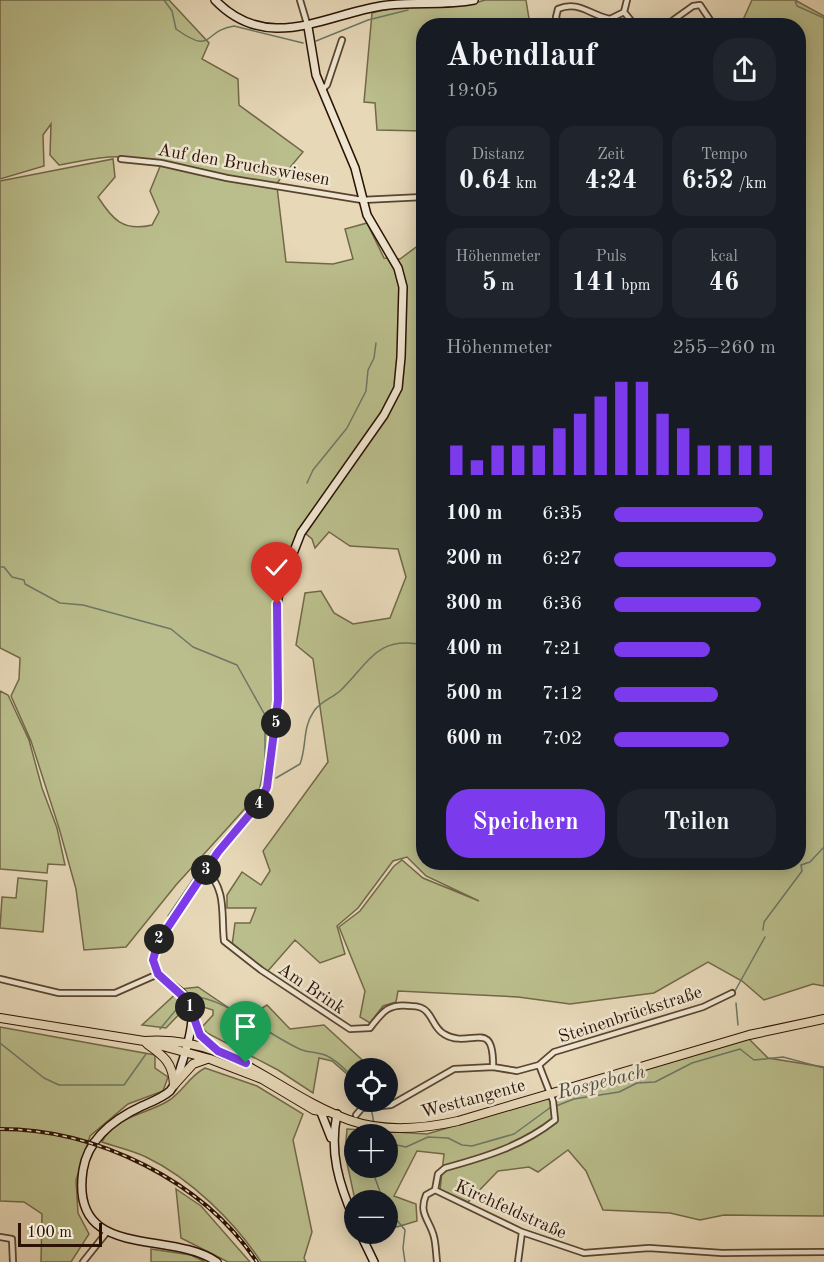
<!DOCTYPE html>
<html lang="de">
<meta charset="utf-8">
<style>
:root{--surface:#171b24;--page:#20242c;--text:#f1f3f6;--muted:#9ea1a6;--accent:#7c3aed}
body{margin:0;font-family:"Old Standard TT",serif;background:var(--page);color:var(--text);height:100vh;display:flex;flex-direction:column;font-size:22px;white-space:nowrap}
*{box-sizing:border-box;margin:0}
p{font-size:20px;color:var(--muted)}
.icon{flex:none;width:33px;height:33px;fill:none;stroke:currentColor;stroke-width:2;stroke-linecap:round;stroke-linejoin:round}
.map{position:relative;flex:1;overflow:hidden}
.details{position:absolute;left:416px;top:18px;width:390px;height:852px;display:flex;flex-direction:column;background:var(--surface);border-radius:24px;box-shadow:0 3px 15px #0003}
.details>*{flex:none}
.tools{position:absolute;left:344px;top:1058px;display:grid;gap:12px}
.tools a{display:grid;place-items:center;width:54px;height:54px;border-radius:50%;background:var(--surface);box-shadow:0 3px 15px #0003;font-size:30px}
.scale{position:absolute;left:18px;bottom:15px;width:84px;box-sizing:border-box;padding-left:6px;border:3px solid #2b1203;border-top:0;font-size:16px;line-height:21px;white-space:nowrap;color:#2b1203;-webkit-text-stroke:4px #efe6d1;paint-order:stroke}
.pin{position:absolute;display:grid;place-items:center;width:51px;height:51px;color:#fff;margin:-62px -26px;border-radius:50% 50% 50% 0;rotate:-45deg;box-shadow:0 0 6px #0007}
.pin .icon{rotate:45deg}
.km{position:absolute;width:30px;height:30px;margin:-15px;border-radius:50%;background:#222;color:#fff;font-size:16px;line-height:30px;text-align:center}
.round{display:grid;place-items:center;flex:none;width:63px;height:63px;border-radius:24px;background:var(--page)}
.headline{display:flex;align-items:center;justify-content:space-between;height:102px;padding:0 30px}
h1{font-size:33px;font-weight:800;line-height:45px}
.figures{display:grid;grid-template-columns:repeat(3,1fr);gap:9px;height:102px;padding:6px 30px}
.figures div{display:grid;align-content:center;border-radius:15px;background:var(--page);text-align:center}
.figures b{font-size:26px;font-weight:800}
.figures small{font-size:16px;font-weight:400}
.figures p{font-size:16px}
.chart{height:168px;padding:12px 30px}
.chart p{display:flex;justify-content:space-between}
.chart svg{width:100%;height:108px;margin-top:6px;stroke:var(--accent);stroke-width:6}
.cta{display:flex;gap:12px;margin-top:auto;padding:12px 30px}
.cta a{flex:1;height:69px;border-radius:24px;background:var(--accent);color:#fff;font-size:24px;font-weight:800;line-height:69px;text-align:center}
.cta a+a{background:var(--page);color:var(--text)}
ul{padding:0 30px;list-style:none;font-size:20px}
li{display:grid;grid-template-columns:96px 72px 1fr;align-items:center;height:45px}
li i{height:15px;border-radius:8px;background:var(--accent)}
.map>svg:first-child{display:block}
</style>
<div class="map">
<svg width="824" height="1262" viewBox="0 0 824 1262">
<rect width="100%" height="100%" fill="#e7d8b8"/>
<filter id="stains"><feTurbulence type="fractalNoise" baseFrequency=".00333" numOctaves="4"/><feColorMatrix values="0 0 0 0 .2 0 0 0 0 .09 0 0 0 0 .02 0 0 0 .5 -.17"/></filter>
<radialGradient id="worn" r=".72"><stop offset=".6" stop-color="#630" stop-opacity="0"/><stop offset="1" stop-color="#630" stop-opacity=".3"/></radialGradient>
<path fill="#babe8c" stroke="#726848" stroke-width="1.5" fill-rule="evenodd" d="M 0,0 L 169,0 L 209,43 L 202,59 L 238,79 L 239,105 L 303,152 L 277,183 C 225,180 175,161 123,157 C 103,155 79,162 59,165 L 50,155 L 51,124 L 43,135 L 44,166 L 0,179 Z
M 485,0 L 526,0 L 530,25 L 423,26 L 423,131 L 377,130 L 375,103 L 364,102 L 372,13 C 409,2 448,12 485,0 Z
M 752,0 L 795,0 L 824,16 L 824,986 L 813,984 L 764,1000 L 742,981 L 708,962 L 654,993 L 570,1004 L 518,997 L 398,991 L 396,1002 L 383,1006 L 370,1023 L 360,1017 L 365,991 L 339,927 L 360,911 L 394,866 L 402,860 L 423,878 L 479,901 L 426,876 L 407,857 L 393,861 L 358,908 L 337,926 L 345,954 L 320,963 L 295,940 L 267,972 L 232,946 L 235,923 L 250,923 L 256,908 L 227,908 L 227,895 L 242,872 L 261,885 L 270,871 L 263,851 L 328,762 L 313,659 L 296,645 L 305,593 L 321,591 L 334,613 L 353,624 L 390,618 L 406,577 L 398,549 L 350,546 L 329,532 L 315,548 L 312,539 L 300,529 L 292,546 L 274,599 L 273,707 L 268,762 L 260,792 L 176,885 L 126,947 L 84,950 L 76,889 L 59,828 L 31,741 L 11,696 L 19,679 L 20,658 L 0,648 L 0,181 L 113,159 L 115,177 L 98,197 C 112,219 123,232 152,225 L 159,212 L 150,191 L 161,164 L 277,187 L 286,262 L 333,264 L 353,259 L 345,229 L 367,223 L 384,258 L 400,259 L 423,242 L 423,862 L 798,862 L 798,26 L 733,25 L 742,22 Z
M 0,691 L 8,695 L 29,740 L 42,788 L 57,828 L 65,865 L 48,864 L 47,873 L 0,869 Z
M 18,878 L 47,881 L 43,932 L 0,928 L 2,897 L 16,898 Z
M 198,987 L 235,1012 L 251,1015 L 267,1005 L 290,1029 L 324,1025 L 371,1068 L 354,1068 L 354,1080 L 332,1061 L 319,1058 L 313,1093 L 278,1070 L 207,1033 L 202,1027 L 213,1015 L 213,1010 L 190,1003 L 166,1028 L 142,1025 L 181,989 Z
M 0,1027 L 155,1055 L 155,1068 L 168,1077 L 163,1091 L 128,1104 L 90,1136 L 76,1180 L 78,1213 L 89,1234 L 71,1262 L 41,1262 L 42,1214 L 24,1202 L 0,1201 Z
M 749,1039 L 768,1058 L 824,1067 L 824,1216 L 724,1215 L 700,1220 L 670,1213 L 603,1210 L 586,1171 L 568,1150 L 538,1172 L 529,1167 L 498,1171 L 468,1202 L 440,1190 L 444,1154 L 417,1151 L 394,1196 L 416,1204 L 417,1221 L 397,1227 L 387,1221 L 387,1200 L 355,1200 L 345,1154 L 347,1129 L 427,1134 ZM 354,1134 L 387,1134 L 387,1167 L 354,1167 Z
M 205,1068 L 257,1086 L 303,1114 L 293,1140 L 312,1232 L 304,1258 L 306,1262 L 261,1262 C 235,1222 190,1178 146,1157 C 132,1150 116,1147 102,1142 C 115,1116 145,1115 168,1101 C 183,1092 189,1076 205,1068 Z
M 176,1189 L 201,1206 L 250,1262 L 228,1262 L 181,1238 Z
M 151,1249 L 191,1255 L 205,1262 L 151,1262 Z"/>
<g fill="none" stroke-linecap="round" stroke-linejoin="round">
<path stroke="#6c7766" stroke-width="1.5" d="M 164,0 L 172,11 L 176,29 C 214,56 202,31 234,26 L 303,43
M 795,0 L 797,6 L 824,18
M 614,21 L 614,26
M 316,41 L 368,20 L 408,10
M 307,483 L 313,470 L 347,428 L 366,391 L 368,370 L 374,358 L 376,343
M 0,567 L 4,567 L 12,577 L 24,580 L 25,584 L 60,603 L 83,605 L 171,629 L 193,647 L 237,665 L 265,715 L 265,761 L 260,787 L 251,805 L 213,850 L 168,916
M 276,778 L 300,764 C 307,746 302,728 314,711 C 320,702 332,698 340,691 C 369,663 377,635 423,645
M 763,930 L 764,922 L 802,871 L 801,865 L 810,862 L 824,847
M 735,991 L 765,937
M 189,997 C 219,993 272,1038 302,1050 C 310,1053 321,1052 329,1057 C 339,1062 346,1071 354,1078
M 736,1003 L 738,1025
M 160,1029 L 185,999
M 0,1043 L 44,1078 L 59,1085 L 124,1085 L 146,1054
M 370,1101 L 374,1124
M 556,1106 L 574,1099 L 619,1092 L 637,1083 L 655,1082 L 692,1063 L 740,1049 L 754,1060 L 783,1057 L 824,1068
M 387,1143 L 406,1147 L 428,1137 L 448,1138 L 462,1145 L 472,1146 L 514,1134 L 551,1107
M 371,1167 L 383,1200
M 387,1208 L 405,1230 L 403,1248 L 405,1262"/>
<defs>
<path id="street" d="M 300,0 L 308,27
M 624,12 L 633,23 L 651,26
M 559,26 L 556,17 L 558,9 C 578,0 590,15 610,19 L 624,12 L 627,0
M 665,26 L 693,6 L 700,5 L 714,26
M 322,90 L 327,85 L 342,40
M 121,159 L 161,163 L 227,178 L 362,200 L 423,197
M 206,870 C 227,890 221,914 224,941 L 261,970 L 350,1029 L 370,1028 C 383,1011 389,1003 411,1006 C 417,1006 423,1007 427,1012 C 434,1020 435,1029 444,1034 C 470,1050 494,1016 493,1067
M 0,979 L 59,993 L 115,993 L 158,974
M 539,1065 L 554,1052 L 703,1007 L 732,993
M 356,1115 L 362,1108 L 391,1105 L 454,1069 L 493,1067 L 517,1071 L 539,1065 L 553,1101 L 555,1120 C 522,1146 485,1157 445,1168 L 438,1174 L 435,1190 L 522,1232 L 584,1253 L 649,1248 L 722,1253 L 824,1252
M 435,1190 L 426,1195 C 418,1214 430,1220 434,1237 C 436,1245 436,1254 437,1262
M 0,1237 L 12,1239 L 13,1262
M 83,1262 L 107,1232
M 518,1262 L 522,1232"/>
<path id="secondary" d="M 215,0 C 267,54 325,15 381,6 C 412,1 443,6 474,0
M 320,1110 L 331,1138
M 337,1114 C 329,1152 339,1184 354,1219
M 360,1233 L 374,1262
M 217,1262 C 170,1229 69,1262 83,1170 C 88,1138 114,1119 142,1106 C 151,1102 162,1098 170,1091 C 175,1085 179,1074 181,1066 C 186,1051 195,1023 191,1008 C 183,979 140,985 158,942 L 218,852 L 260,802 L 267,787 L 278,700 L 277,604 L 280,587 L 301,533 L 384,415 L 398,388 L 401,357 L 403,287 L 398,268 L 367,215 L 355,168 L 316,75 L 308,27"/>
<path id="primary" d="M 191,1013 L 200,1035 L 215,1048
M 0,1018 L 144,1041 L 210,1059 L 262,1079 L 314,1110 L 327,1112
M 144,1041 C 229,1034 275,1093 349,1120 C 383,1132 423,1129 458,1121 L 749,1035 L 824,1019
M 147,1044 C 164,1056 173,1063 174,1085
M 174,1085 L 193,1064 L 207,1059"/>
</defs>
<use href="#street" stroke="#5a4430" stroke-width="8"/>
<use href="#secondary" stroke="#2b1203" stroke-width="10"/>
<use href="#primary" stroke="#2b1203" stroke-width="10"/>
<use href="#street" stroke="#efe6d1" stroke-width="4.5"/>
<use href="#secondary" stroke="#efe6d1" stroke-width="7"/>
<use href="#primary" stroke="#e7d8b8" stroke-width="8"/>
<defs>
<path id="rail" d="M 0,1129 C 97,1129 203,1181 257,1262"/>
</defs>
<use href="#rail" stroke="#2b1203" stroke-width="4"/>
<use href="#rail" stroke="#efe6d1" stroke-width="1.5" stroke-dasharray="4.5" stroke-linecap="butt"/>
</g>
<g fill="none" stroke-linecap="round" stroke-linejoin="round">
<defs>
<path id="route" d="M 246,1063 L 218,1051 L 200,1035 L 188,1001 L 158,974 L 153,960 L 158,942 L 218,852 L 260,802 L 267,787 L 278,700 L 277,604"/>
</defs>
<use href="#route" stroke="#fff" stroke-width="12"/>
<use href="#route" stroke="#7c3aed" stroke-width="8"/>
</g>
<g text-anchor="middle" stroke-width="5" stroke-linejoin="round" paint-order="stroke">
<g font-size="18" fill="#2b1203" stroke="#efe6d1">
<text transform="translate(244 164) rotate(10)" y="6">Auf den Bruchswiesen</text>
<text transform="translate(312 988) rotate(34)" y="6">Am Brink</text>
<text transform="translate(630 1014) rotate(-18)" y="6">Steinenbrückstraße</text>
<text transform="translate(473 1098) rotate(-15)" y="6">Westtangente</text>
<text transform="translate(511 1209) rotate(24)" y="6">Kirchfeldstraße</text>
</g>
<g font-size="20" font-style="italic" fill="#514d3d" stroke="#efe6d1">
<text transform="translate(601 1081) rotate(-14)" y="7">Rospebach</text>
</g>
</g>
<rect width="100%" height="100%" filter="url(#stains)"/>
<rect width="100%" height="100%" fill="url(#worn)"/>
</svg>
<div class="tools">
<a><svg class="icon" aria-label="locate" viewBox="0 0 24 24"><circle cx="12" cy="12" r="6"/><path d="M12 2v4M12 18v4M2 12h4M18 12h4"/></svg></a>
<a>+</a>
<a>−</a>
</div>
<div class="scale">100 m</div>
<div class="pin" style="left:246px;top:1063px;background:#1e9e55"><svg class="icon" aria-label="arrive" viewBox="0 0 24 24"><path d="M6 21V4h12l-3 4 3 4H6"/></svg></div>
<div class="pin" style="left:277px;top:604px;background:#d93025"><svg class="icon" aria-label="check" viewBox="0 0 24 24"><path d="M5 12l5 5 9-10"/></svg></div>
<b class="km" style="left:190px;top:1007px">1</b>
<b class="km" style="left:159px;top:939px">2</b>
<b class="km" style="left:206px;top:870px">3</b>
<b class="km" style="left:259px;top:804px">4</b>
<b class="km" style="left:276px;top:723px">5</b>
<section class="details">
<div class="headline"><div><h1>Abendlauf</h1><p>19:05</p></div><a class="round"><svg class="icon" aria-label="share" viewBox="0 0 24 24"><path d="M12 15V3M7 8l5-5 5 5M5 13v7h14v-7"/></svg></a></div>
<div class="figures">
<div><p>Distanz</p><b>0.64<small> km</small></b></div>
<div><p>Zeit</p><b>4:24</b></div>
<div><p>Tempo</p><b>6:52<small> /km</small></b></div>
</div>
<div class="figures">
<div><p>Höhenmeter</p><b>5<small> m</small></b></div>
<div><p>Puls</p><b>141<small> bpm</small></b></div>
<div><p>kcal</p><b>46</b></div>
</div>
<div class="chart"><p><span>Höhenmeter</span>255–260 m</p>
<svg viewBox="0 0 160 44" preserveAspectRatio="none"><path d="M5 44V32M15 44V38M25 44V32M35 44V32M45 44V32M55 44V25M65 44V19M75 44V12M85 44V6M95 44V6M105 44V19M115 44V25M125 44V32M135 44V32M145 44V32M155 44V32"/></svg>
</div>
<ul>
<li><b>100 m</b>6:35<i style="width:92%"></i></li>
<li><b>200 m</b>6:27<i style="width:100%"></i></li>
<li><b>300 m</b>6:36<i style="width:91%"></i></li>
<li><b>400 m</b>7:21<i style="width:59%"></i></li>
<li><b>500 m</b>7:12<i style="width:64%"></i></li>
<li><b>600 m</b>7:02<i style="width:71%"></i></li>
</ul>
<div class="cta"><a>Speichern</a><a>Teilen</a></div>
</section>
</div>
